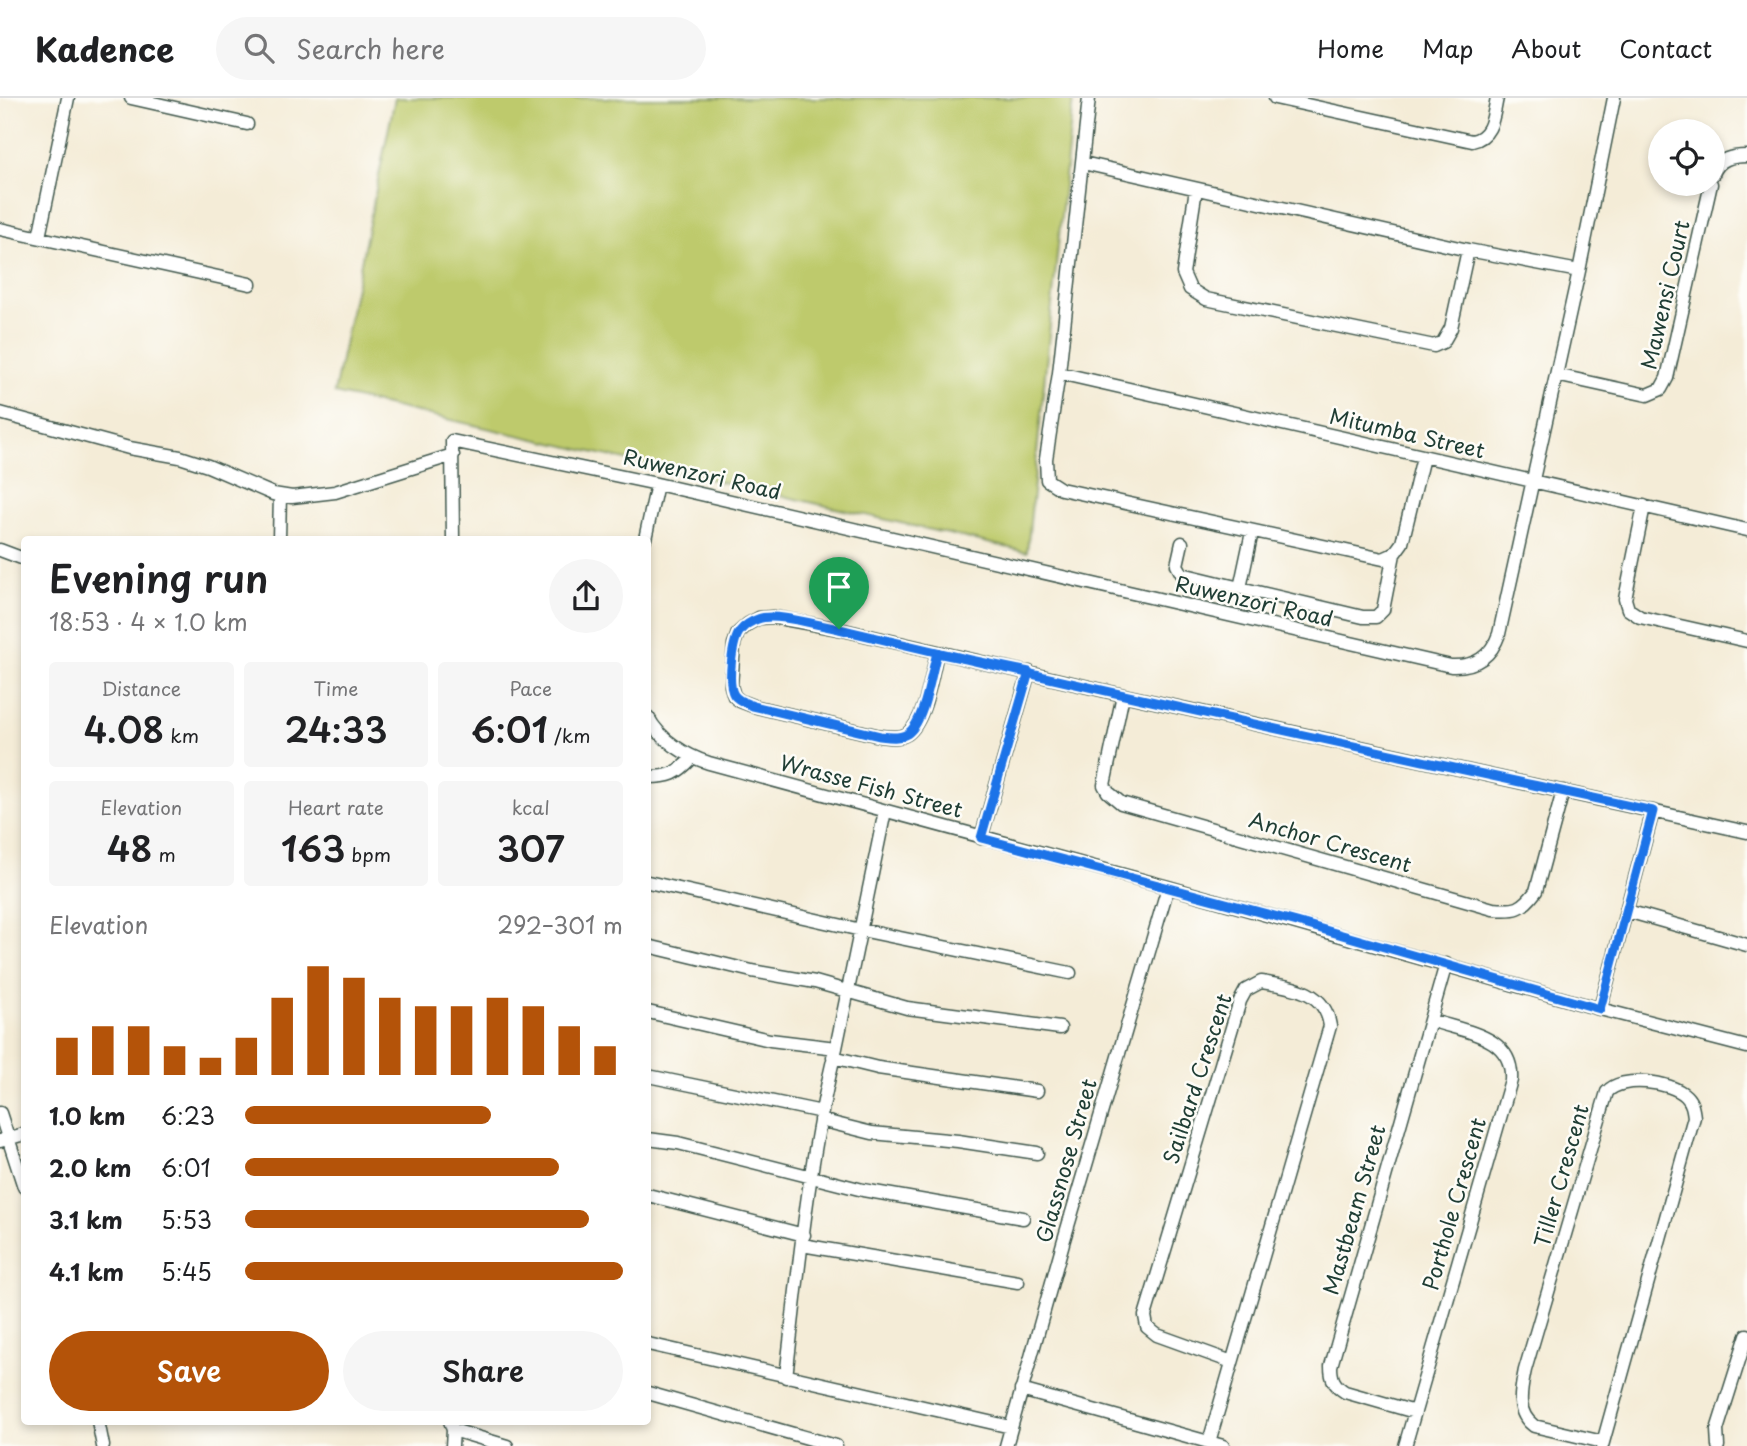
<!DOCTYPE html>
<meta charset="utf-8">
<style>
:root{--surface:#fff;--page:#f6f6f6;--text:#202124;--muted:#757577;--line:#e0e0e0;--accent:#b45309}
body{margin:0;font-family:"Playpen Sans",sans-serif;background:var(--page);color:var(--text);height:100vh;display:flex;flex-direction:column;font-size:26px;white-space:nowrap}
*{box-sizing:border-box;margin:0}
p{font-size:23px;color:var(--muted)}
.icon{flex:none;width:38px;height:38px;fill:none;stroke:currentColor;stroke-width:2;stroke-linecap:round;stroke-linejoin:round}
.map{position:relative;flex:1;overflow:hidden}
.drawer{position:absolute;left:21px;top:438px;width:630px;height:889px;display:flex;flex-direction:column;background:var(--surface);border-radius:7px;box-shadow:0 4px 10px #0003}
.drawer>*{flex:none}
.buttons{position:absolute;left:1648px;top:21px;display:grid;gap:14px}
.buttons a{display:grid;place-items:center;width:77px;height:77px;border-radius:50%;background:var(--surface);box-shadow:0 4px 10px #0003;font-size:35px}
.pin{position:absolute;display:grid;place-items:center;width:60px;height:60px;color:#fff;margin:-72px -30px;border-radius:50% 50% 50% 0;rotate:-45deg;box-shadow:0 0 7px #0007}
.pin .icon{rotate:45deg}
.round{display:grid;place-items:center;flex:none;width:74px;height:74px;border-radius:37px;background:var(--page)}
.head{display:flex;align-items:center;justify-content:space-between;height:119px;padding:0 28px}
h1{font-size:38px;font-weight:600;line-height:52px}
.metrics{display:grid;grid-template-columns:repeat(3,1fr);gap:10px;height:119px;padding:7px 28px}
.metrics div{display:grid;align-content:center;border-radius:7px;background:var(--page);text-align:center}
.metrics b{font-size:35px;font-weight:600}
.metrics small{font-size:19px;font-weight:400}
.metrics p{font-size:19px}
.chart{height:196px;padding:14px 28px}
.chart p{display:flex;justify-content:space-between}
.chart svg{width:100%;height:126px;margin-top:7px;stroke:var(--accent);stroke-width:6}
.primary-button{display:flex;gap:14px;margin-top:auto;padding:14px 28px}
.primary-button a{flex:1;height:80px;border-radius:42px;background:var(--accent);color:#fff;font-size:28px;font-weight:600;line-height:80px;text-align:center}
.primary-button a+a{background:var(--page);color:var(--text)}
ul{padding:0 28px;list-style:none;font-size:23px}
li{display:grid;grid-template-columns:112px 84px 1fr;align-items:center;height:52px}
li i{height:18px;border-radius:9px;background:var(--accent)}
header{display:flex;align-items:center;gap:42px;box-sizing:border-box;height:98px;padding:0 35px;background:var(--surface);border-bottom:2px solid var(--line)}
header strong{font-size:33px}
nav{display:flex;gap:38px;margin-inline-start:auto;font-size:24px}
.search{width:490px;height:63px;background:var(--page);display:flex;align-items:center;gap:18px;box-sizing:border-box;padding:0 24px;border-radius:38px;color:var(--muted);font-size:26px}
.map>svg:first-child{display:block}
</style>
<header>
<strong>Kadence</strong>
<div class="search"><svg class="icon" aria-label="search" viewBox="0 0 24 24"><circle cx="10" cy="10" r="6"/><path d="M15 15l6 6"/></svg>Search here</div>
<nav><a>Home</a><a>Map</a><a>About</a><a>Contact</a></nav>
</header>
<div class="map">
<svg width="1747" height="1348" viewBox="0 0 1747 1348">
<rect width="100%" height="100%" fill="#fdfcf7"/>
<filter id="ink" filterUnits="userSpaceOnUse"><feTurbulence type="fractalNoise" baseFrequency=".0143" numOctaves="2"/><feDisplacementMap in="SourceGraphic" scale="14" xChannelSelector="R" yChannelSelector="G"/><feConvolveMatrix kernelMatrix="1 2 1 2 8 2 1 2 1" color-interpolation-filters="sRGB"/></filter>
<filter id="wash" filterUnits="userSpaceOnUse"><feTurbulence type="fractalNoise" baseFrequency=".00686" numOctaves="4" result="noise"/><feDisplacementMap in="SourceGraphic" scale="28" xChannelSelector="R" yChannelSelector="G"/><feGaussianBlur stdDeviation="1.57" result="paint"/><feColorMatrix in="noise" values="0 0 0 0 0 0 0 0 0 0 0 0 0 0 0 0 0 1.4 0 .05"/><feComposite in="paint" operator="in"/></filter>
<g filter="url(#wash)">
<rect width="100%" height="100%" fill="#f4ecd7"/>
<path fill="#beca6c" stroke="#6e8450" stroke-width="2" d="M 395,0 L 1073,0 L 1027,454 L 334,295 Z"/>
</g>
<g filter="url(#ink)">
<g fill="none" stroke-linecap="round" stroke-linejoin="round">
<defs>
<path id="minor" d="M 131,0 L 247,26
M 1089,0 L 1059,275 L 1046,361 L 1047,382 L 1061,391 L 1383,461 L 1394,456 L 1402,445 L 1423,359
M 1275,0 L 1472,43 C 1493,39 1493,17 1497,0
M 1083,65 L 1468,152 L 1579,173
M 1713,76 C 1719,60 1732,58 1747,58
M 1196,91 L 1183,175 L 1190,191 L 1206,201 L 1434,248 L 1443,244 L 1451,230 L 1468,152
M 0,131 L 250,186
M 39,139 L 68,0
M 1059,275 L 1747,432
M 1556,277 L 1647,297 L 1661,291 L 1667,280 L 1711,86
M 0,315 L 129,350 L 180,359 L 208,368 L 273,396 L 292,399 L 335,394 L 453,357
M 1644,408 L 1625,501 L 1628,511 L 1640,519 L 1747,543
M 279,441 L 280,397
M 453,441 L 452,343 L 657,386 L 1451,568 C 1475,569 1491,559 1499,536 L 1579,173 L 1614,0
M 645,441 L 657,386
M 1182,445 L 1177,467 L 1182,476 L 1240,490 L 1252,434
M 0,452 L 24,461
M 1240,490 L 1363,519 L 1376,519 L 1383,512 L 1394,456
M 937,555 C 932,576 925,624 907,636 C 899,641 888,639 880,638 L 753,608 L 740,603 L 734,598 L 731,588 L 734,546 L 738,535 L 748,526 L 759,520 L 773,519 L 839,531 L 1123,597 L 1747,734
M 1123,597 L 1104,687 L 1108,694 L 1121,705 L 1493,811 C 1516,813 1522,812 1536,793 L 1563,693
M 648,619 C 659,641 686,658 709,665 L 1168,789 L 1600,911 L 1747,949
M 648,679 C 670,679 677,676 692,660
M 981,740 L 1029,574
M 648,784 L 861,832 L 1070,875
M 1627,813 L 1747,847
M 648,848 L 752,873 L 815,884 L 907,910 L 1060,930
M 1600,911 L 1653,713
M 648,914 L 770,942 L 836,950
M 833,959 L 878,970 L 1037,993
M 648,978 L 822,1014
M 0,1015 L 24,1089
M 820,1022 L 872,1035 L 958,1043 L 1037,1055
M 648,1041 L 678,1045 L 863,1092 L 1023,1120
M 0,1043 L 24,1036
M 648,1097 L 804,1137
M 802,1147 L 1018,1184
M 648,1246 L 1011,1329
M 786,1279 C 799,1169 809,1057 836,950 L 885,713
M 1021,1292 L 1223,1348
M 648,1295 L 836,1348
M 1415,1314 L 1345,1294 C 1334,1287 1331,1281 1331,1268 L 1446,866
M 98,1323 L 103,1348
M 450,1323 L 453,1332 L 452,1348
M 453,1332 L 507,1348
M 1209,1344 L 1330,928 C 1325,892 1292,889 1261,884 L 1246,892 L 1240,903 L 1145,1218 L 1147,1229 L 1157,1237 L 1232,1264
M 1006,1348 L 1063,1145 L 1168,789
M 1405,1348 L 1511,982 C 1514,937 1464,934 1430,922
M 1602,1348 L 1694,1019 C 1693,1011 1692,1004 1686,998 C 1671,983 1621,977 1607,994 L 1525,1272 C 1521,1292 1515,1314 1534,1328 L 1603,1344
M 1718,1348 L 1717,1332 L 1747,1237"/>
</defs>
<use href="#minor" stroke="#3f574c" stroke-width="15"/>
<use href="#minor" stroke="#fff" stroke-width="12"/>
</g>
</g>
<g fill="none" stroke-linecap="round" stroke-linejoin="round" filter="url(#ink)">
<defs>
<path id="route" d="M 839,531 C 819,528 776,514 758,521 C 752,523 744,528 740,533 C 732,543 727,586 734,597 C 738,603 746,605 753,608 L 880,638 C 888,639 899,641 907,636 C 925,624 931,575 937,555 L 1029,574 L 981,740 L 1297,824 L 1600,911 L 1653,713 C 1382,654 1110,596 839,531"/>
</defs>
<use href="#route" stroke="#fff" stroke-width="14"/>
<use href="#route" stroke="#1a73e8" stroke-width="9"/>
</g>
<g text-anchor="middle" stroke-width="5" stroke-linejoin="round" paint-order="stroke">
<g font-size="21" fill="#1f3d34" stroke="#fdfcf7">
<text transform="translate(1666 197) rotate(-77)" y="7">Mawensi Court</text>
<text transform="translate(1407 336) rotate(13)" y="7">Mitumba Street</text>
<text transform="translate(702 377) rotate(13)" y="7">Ruwenzori Road</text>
<text transform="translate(1254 504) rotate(13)" y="7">Ruwenzori Road</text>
<text transform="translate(871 689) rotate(15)" y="7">Wrasse Fish Street</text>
<text transform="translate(1330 745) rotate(16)" y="7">Anchor Crescent</text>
<text transform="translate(1198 981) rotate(-72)" y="7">Sailbard Crescent</text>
<text transform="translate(1067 1063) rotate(-74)" y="7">Glassnose Street</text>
<text transform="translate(1562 1078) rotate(-74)" y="7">Tiller Crescent</text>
<text transform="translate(1455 1106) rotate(-74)" y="7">Porthole Crescent</text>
<text transform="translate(1355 1112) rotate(-74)" y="7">Mastbeam Street</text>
</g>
</g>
</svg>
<div class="buttons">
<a><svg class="icon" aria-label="locate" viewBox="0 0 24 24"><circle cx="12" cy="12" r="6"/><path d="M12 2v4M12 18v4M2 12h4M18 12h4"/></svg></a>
</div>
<div class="pin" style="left:839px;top:531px;background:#1e9e55"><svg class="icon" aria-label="arrive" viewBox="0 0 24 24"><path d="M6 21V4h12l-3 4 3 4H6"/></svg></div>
<section class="drawer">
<div class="head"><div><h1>Evening run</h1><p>18:53 · 4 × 1.0 km</p></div><a class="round"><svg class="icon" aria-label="share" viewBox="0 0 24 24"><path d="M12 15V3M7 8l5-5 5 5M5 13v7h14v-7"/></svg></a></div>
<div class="metrics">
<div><p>Distance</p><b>4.08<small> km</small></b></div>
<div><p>Time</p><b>24:33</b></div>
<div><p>Pace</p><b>6:01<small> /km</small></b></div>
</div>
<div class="metrics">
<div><p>Elevation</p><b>48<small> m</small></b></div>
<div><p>Heart rate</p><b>163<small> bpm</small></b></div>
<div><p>kcal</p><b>307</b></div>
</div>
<div class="chart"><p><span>Elevation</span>292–301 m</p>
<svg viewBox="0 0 160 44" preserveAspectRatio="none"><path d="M5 44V31M15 44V27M25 44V27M35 44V34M45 44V38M55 44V31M65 44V17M75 44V6M85 44V10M95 44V17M105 44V20M115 44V20M125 44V17M135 44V20M145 44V27M155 44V34"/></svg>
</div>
<ul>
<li><b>1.0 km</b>6:23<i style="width:65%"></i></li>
<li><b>2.0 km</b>6:01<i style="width:83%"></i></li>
<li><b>3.1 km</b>5:53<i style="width:91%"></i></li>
<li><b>4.1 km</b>5:45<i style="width:100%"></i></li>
</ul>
<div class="primary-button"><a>Save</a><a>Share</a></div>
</section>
</div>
